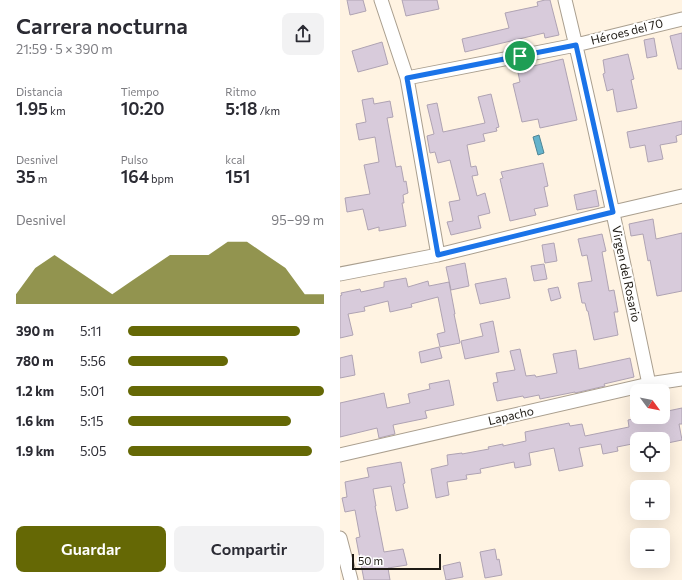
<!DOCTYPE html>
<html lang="es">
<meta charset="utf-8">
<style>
:root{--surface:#fff;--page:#f2f2f3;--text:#2b2b33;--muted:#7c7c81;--accent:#656805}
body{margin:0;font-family:Commissioner,sans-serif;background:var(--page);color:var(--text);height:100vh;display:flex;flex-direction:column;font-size:15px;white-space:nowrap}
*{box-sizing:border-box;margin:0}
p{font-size:13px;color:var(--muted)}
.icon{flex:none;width:22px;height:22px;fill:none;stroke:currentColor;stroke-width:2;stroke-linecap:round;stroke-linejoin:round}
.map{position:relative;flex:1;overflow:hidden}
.drawer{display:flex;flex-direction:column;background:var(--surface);width:340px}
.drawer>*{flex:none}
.needle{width:26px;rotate:122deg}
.fabs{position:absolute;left:290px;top:384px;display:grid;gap:8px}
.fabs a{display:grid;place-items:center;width:40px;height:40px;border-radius:8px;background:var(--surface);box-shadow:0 4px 16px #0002;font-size:20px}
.scale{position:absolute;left:12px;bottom:10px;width:89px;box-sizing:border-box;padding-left:4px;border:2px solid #1e1a14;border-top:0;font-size:11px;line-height:14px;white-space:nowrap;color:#1e1a14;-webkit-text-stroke:3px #fff;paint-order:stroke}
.pin{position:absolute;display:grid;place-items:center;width:34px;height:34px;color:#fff;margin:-17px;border:2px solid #fff;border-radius:50%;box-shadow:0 1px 4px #0007}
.round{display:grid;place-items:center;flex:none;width:42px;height:42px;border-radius:8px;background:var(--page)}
.headline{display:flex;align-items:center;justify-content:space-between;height:68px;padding:0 16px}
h1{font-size:22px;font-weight:600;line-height:30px}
.figures{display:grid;grid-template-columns:repeat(3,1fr);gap:6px;height:68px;padding:4px 16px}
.figures div{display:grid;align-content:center}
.figures b{font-size:17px;font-weight:600}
.figures small{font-size:11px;font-weight:400}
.figures p{font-size:11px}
.chart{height:112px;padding:8px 16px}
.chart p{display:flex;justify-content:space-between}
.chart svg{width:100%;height:72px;margin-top:4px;fill:var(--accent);opacity:.7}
.button{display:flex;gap:8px;margin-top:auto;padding:8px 16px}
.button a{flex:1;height:46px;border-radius:8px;background:var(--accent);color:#fff;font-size:16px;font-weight:600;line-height:46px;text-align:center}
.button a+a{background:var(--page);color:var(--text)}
ul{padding:0 16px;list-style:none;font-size:13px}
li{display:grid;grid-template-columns:64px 48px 1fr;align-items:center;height:30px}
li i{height:10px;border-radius:5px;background:var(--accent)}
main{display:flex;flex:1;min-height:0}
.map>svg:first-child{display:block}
</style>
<main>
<section class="drawer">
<div class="headline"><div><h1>Carrera nocturna</h1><p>21:59 · 5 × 390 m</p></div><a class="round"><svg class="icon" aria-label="share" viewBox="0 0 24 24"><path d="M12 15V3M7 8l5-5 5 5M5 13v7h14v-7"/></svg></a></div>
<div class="figures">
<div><p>Distancia</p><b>1.95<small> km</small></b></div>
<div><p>Tiempo</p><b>10:20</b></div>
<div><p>Ritmo</p><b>5:18<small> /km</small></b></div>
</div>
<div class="figures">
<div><p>Desnivel</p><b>35<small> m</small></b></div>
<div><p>Pulso</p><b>164<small> bpm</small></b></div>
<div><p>kcal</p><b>151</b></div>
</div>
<div class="chart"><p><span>Desnivel</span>95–99 m</p>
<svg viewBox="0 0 160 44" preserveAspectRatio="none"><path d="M0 44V38L10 22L20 14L30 22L40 30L50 38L60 30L70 22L80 14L90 14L100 14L110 6L120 6L130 14L140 22L150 38L160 38V44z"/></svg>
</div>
<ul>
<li><b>390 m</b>5:11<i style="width:88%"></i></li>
<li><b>780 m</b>5:56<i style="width:51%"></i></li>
<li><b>1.2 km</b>5:01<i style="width:100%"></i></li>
<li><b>1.6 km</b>5:15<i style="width:83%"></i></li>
<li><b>1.9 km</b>5:05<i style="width:94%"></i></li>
</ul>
<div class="button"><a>Guardar</a><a>Compartir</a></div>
</section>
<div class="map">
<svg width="342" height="580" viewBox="0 0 342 580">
<rect width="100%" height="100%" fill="#fff3e2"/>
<path fill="#64b3cc" stroke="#4f8595" d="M 199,135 L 204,153 L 198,155 L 193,137 Z"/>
<path fill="#d8cbdb" stroke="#afa3b3" d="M 7,0 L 23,0 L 26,11 L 10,15 Z
M 62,0 L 97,0 L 99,9 L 66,16 Z
M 205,0 L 210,0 L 219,35 L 205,38 L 204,33 L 125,52 L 122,39 L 169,28 L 165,13 L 198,6 L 197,2 Z
M 342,33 L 342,69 L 338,69 L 330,36 Z
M 314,38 L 317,56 L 307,58 L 304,40 Z
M 42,42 L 48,64 L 18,72 L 12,51 Z
M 288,54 L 294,79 L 291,80 L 297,108 L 277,112 L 273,89 L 267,91 L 263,74 L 265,73 L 263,60 Z
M 223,59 L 237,120 L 200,128 L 198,119 L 182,122 L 173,84 L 180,82 L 177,68 L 188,65 L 189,67 Z
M 151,94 L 159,127 L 156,128 L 157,131 L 143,134 L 145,141 L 127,145 L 131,167 L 136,166 L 138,175 L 132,176 L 137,196 L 145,193 L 150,213 L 138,216 L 141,228 L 111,235 L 107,222 L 113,221 L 109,202 L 120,200 L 110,160 L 98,163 L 95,152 L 90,153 L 87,136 L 94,134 L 87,105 L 97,103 L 103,132 L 145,123 L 138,97 Z
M 33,98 L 34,104 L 50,101 L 53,117 L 47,118 L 56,167 L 61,166 L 64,182 L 66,181 L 68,193 L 63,195 L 64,203 L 62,203 L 66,226 L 39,231 L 39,227 L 28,230 L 23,209 L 7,212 L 5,198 L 30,194 L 24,165 L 39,162 L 35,137 L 19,140 L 16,124 L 26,122 L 22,100 Z
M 342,121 L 342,134 L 336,136 L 337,142 L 320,145 L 323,159 L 308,162 L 305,145 L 290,148 L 287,132 Z
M 203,163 L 208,186 L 204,187 L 208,206 L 194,209 L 196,215 L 170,221 L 160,179 L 163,178 L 161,172 Z
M 256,190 L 259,206 L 237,210 L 234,195 Z
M 313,219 L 316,239 L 342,233 L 342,291 L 317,296 L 310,260 L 308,261 L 303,234 L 291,236 L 289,224 Z
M 262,234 L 266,251 L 262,252 L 269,291 L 274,290 L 278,312 L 274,312 L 278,335 L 254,340 L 248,311 L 247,311 L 245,303 L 242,303 L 238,283 L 252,281 L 247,255 L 242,256 L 238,239 Z
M 214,243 L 217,261 L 205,263 L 202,245 Z
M 125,263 L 129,286 L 111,290 L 106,267 Z
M 204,264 L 207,279 L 194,281 L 191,266 Z
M 66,278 L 68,287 L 88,281 L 89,286 L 109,282 L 115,314 L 114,314 L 120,343 L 100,347 L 97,334 L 105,332 L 98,297 L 71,304 L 72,307 L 50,312 L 48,301 L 24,307 L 25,311 L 8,314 L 13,335 L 0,338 L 0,296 L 2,295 L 1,293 L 20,289 L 21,292 L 44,287 L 44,282 Z
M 166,278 L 170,298 L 140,304 L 135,284 Z
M 218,287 L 221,298 L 211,301 L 208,289 Z
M 153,321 L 159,352 L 125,359 L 121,341 L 143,336 L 140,324 Z
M 99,347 L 102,358 L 81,363 L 79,352 Z
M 180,349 L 186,376 L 195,375 L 196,377 L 217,373 L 213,354 L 236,350 L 239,369 L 290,358 L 294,377 L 264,384 L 265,386 L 235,393 L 235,392 L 200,399 L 199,395 L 184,398 L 183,396 L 157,401 L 153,383 L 158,382 L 156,373 L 175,370 L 170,351 Z
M 12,355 L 15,375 L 0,378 L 0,358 Z
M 109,380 L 114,405 L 85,411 L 87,418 L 53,425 L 55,434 L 39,438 L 37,428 L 0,437 L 0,403 L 44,393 L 47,408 L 70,403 L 68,394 L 90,389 L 89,384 Z
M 342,408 L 342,424 L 339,424 L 342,440 L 323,444 L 323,439 L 297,439 L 297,443 L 277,447 L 278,451 L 263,454 L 261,444 L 239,448 L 243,466 L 219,471 L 214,448 L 189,453 L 191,465 L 175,468 L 174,462 L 140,469 L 141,473 L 126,475 L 127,479 L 107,482 L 109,495 L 96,498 L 91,469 L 108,465 L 107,455 L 122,453 L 122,454 L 149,449 L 148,447 L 163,444 L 163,446 L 186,441 L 185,432 L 229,423 L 230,426 L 242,424 L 245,436 L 289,427 L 288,420 L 303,417 L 323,417 L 323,412 Z
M 61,462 L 65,483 L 63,484 L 68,508 L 56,511 L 51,486 L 33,489 L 36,506 L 35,506 L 44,552 L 63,549 L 67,565 L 48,568 L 50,580 L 24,580 L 16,538 L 20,537 L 15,510 L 5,512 L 2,498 L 7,497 L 5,482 L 29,477 L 27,468 Z
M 155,549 L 157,560 L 159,559 L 162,575 L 145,578 L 140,552 Z
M 120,562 L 123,577 L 106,580 L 103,566 Z"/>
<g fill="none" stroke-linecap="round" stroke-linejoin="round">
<defs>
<path id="street" d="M 41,0 L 67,78 L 98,255
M 225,0 C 256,127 282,256 309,384
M 67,78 L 236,45 L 342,19
M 0,274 L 98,255 L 273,212 L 342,196
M 0,455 L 309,384 L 342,379
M 0,538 L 11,580"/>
</defs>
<use href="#street" stroke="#aa9f8f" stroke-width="15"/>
<use href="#street" stroke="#fff" stroke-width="13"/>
</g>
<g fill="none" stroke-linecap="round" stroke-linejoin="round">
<defs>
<path id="route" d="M 236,45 L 273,212 L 98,255 L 67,78 Z"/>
</defs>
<use href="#route" stroke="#fff" stroke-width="8"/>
<use href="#route" stroke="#1a73e8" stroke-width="5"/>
</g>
<g text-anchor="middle" stroke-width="4" stroke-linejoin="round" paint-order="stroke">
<g font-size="12" fill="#1e1a14" stroke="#fff">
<text transform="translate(287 32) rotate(-14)" y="4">Héroes del 70</text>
<text transform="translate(286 274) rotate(78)" y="4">Virgen del Rosario</text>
<text transform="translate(171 416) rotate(-13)" y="4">Lapacho</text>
</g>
</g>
</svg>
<div class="fabs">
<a><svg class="needle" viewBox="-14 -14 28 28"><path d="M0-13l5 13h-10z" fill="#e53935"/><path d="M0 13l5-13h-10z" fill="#7c7c81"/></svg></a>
<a><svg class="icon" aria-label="locate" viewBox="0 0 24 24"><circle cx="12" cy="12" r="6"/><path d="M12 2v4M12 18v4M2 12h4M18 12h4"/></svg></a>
<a>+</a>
<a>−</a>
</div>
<div class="scale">50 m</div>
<div class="pin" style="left:180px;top:56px;background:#1e9e55"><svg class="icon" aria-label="arrive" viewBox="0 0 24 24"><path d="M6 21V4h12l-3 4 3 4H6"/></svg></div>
</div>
</main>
